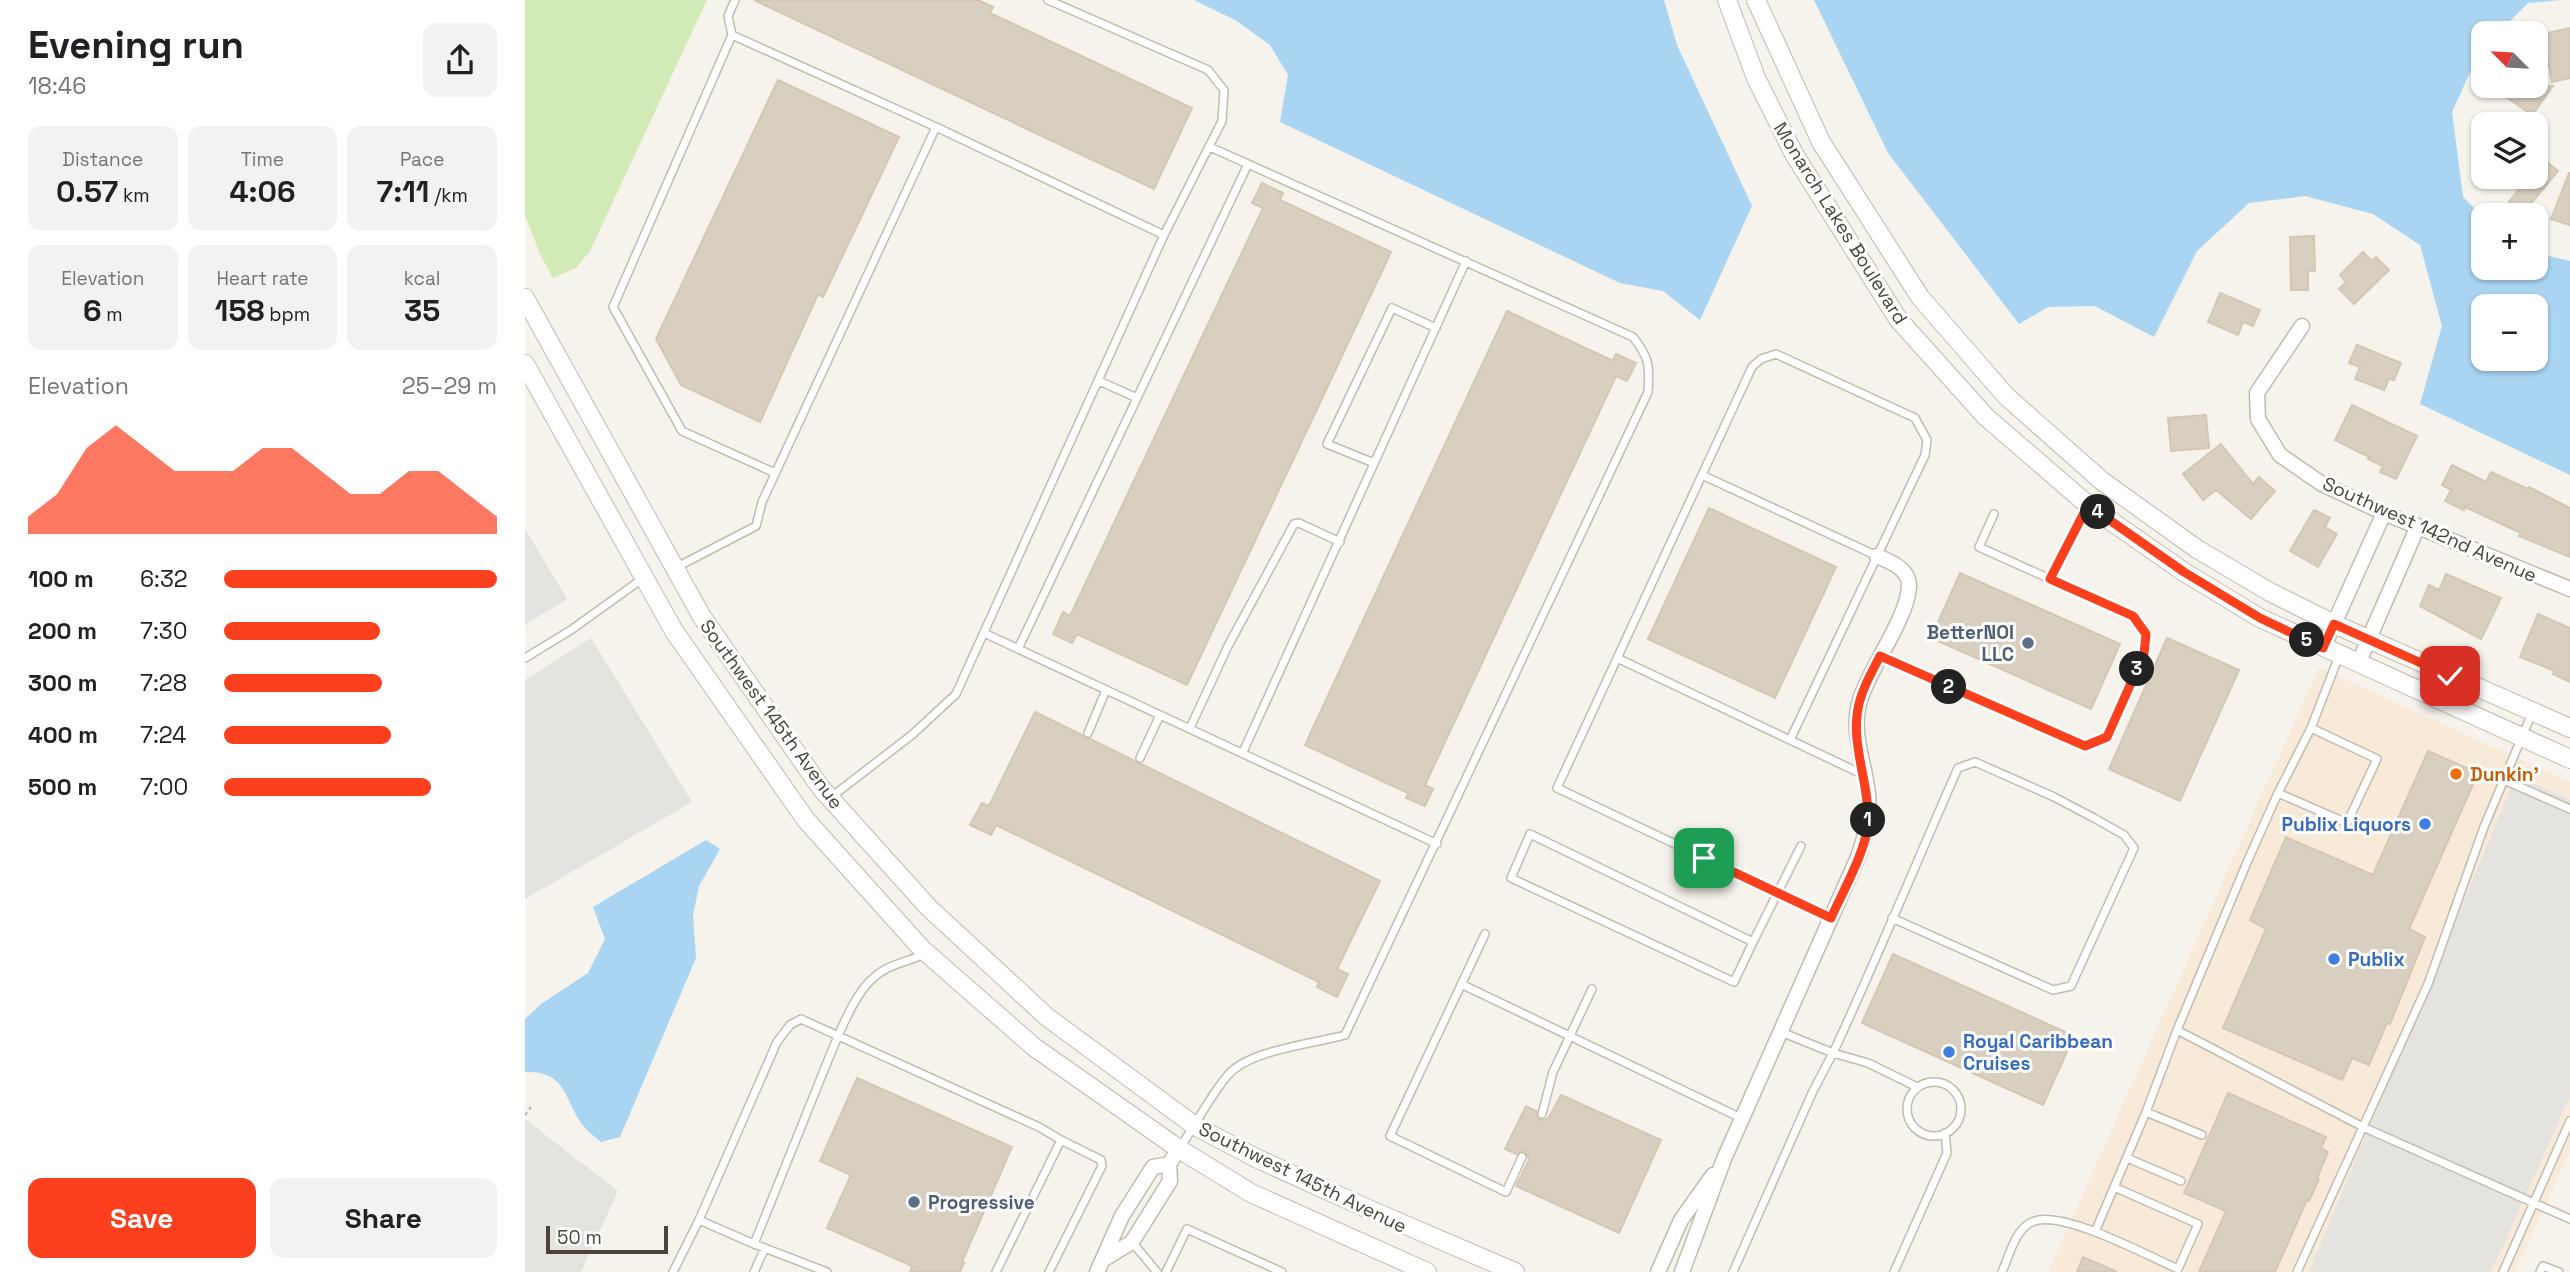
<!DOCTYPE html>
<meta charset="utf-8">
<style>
:root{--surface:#fff;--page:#f2f2f2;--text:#202124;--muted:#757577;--accent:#fc3f1d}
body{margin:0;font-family:"Space Grotesk",sans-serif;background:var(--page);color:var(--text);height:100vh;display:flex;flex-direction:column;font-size:26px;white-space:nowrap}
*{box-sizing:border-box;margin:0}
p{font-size:23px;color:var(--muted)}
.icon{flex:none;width:38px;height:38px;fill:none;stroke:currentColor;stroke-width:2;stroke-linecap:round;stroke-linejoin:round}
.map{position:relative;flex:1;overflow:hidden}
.panel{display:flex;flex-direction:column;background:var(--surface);width:525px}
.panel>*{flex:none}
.needle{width:46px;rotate:294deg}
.buttons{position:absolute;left:1946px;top:21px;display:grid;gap:14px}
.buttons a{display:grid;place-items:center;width:77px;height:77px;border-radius:14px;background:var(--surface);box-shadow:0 2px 5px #0004;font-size:35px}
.scale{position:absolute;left:21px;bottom:18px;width:122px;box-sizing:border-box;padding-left:7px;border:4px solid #4b4439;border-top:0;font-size:19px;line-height:24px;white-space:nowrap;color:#4b4439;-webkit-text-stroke:5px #fff;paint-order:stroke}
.pin{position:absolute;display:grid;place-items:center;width:60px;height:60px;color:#fff;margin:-30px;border-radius:14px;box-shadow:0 4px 10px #0006}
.km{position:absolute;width:35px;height:35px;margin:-18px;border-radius:50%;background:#222;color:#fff;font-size:19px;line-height:35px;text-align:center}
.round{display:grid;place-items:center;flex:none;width:74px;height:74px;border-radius:14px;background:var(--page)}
.head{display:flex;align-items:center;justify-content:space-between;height:119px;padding:0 28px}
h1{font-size:38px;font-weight:700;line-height:52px}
.figures{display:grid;grid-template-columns:repeat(3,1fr);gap:10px;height:119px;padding:7px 28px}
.figures div{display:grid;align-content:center;border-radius:14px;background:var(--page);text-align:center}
.figures b{font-size:30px;font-weight:700}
.figures small{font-size:19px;font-weight:400}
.figures p{font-size:19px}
.chart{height:196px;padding:14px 28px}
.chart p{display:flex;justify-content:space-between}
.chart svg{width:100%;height:126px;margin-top:7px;fill:var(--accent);opacity:.7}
.primary-button{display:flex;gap:14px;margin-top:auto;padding:14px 28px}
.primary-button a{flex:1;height:80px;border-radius:14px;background:var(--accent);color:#fff;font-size:28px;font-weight:700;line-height:80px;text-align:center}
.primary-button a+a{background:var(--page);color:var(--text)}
ul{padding:0 28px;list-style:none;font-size:23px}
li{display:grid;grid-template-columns:112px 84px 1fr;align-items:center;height:52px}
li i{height:18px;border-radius:9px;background:var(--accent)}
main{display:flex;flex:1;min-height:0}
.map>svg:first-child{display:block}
</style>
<main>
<section class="panel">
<div class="head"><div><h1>Evening run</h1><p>18:46</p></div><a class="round"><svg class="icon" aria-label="share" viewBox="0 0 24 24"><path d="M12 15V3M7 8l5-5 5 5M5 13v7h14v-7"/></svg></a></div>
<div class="figures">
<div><p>Distance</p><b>0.57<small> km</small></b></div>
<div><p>Time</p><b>4:06</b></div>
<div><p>Pace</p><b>7:11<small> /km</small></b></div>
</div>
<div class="figures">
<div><p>Elevation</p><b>6<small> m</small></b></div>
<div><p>Heart rate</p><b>158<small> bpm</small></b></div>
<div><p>kcal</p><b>35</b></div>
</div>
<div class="chart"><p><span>Elevation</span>25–29 m</p>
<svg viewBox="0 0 160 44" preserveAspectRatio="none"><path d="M0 44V38L10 30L20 14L30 6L40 14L50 22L60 22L70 22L80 14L90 14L100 22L110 30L120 30L130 22L140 22L150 30L160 38V44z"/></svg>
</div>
<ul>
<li><b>100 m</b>6:32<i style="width:100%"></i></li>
<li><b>200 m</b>7:30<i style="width:57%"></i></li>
<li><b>300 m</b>7:28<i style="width:58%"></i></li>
<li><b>400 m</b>7:24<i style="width:61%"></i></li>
<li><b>500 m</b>7:00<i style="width:76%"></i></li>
</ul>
<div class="primary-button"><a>Save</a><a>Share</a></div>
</section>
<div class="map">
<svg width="2045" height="1272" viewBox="0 0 2045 1272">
<rect width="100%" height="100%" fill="#f6f3ec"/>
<path fill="#f7ead8" d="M 1794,667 L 2045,782 L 2045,1151 L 1990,1272 L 1523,1272 Z"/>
<path fill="#d2eab5" d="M 0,0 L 182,0 L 65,251 L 51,268 L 28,278 L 15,254 L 0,215 Z"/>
<path fill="#e5e3e0" d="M 0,529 L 42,599 L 0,625 Z
M 66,638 L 167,802 L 0,899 L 0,680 Z
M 1991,776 L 2045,800 L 2045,1096 L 1966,1272 L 1784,1272 Z
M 0,1119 L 93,1191 L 56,1272 L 0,1272 Z"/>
<path fill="#a9d4f2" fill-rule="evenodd" d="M 669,0 L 1139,0 L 1152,45 L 1227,206 L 1175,320 L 1138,291 L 1095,283 L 755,122 L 763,75 L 745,45 L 712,21 Z
M 1289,0 L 2036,0 L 2003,3 L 1973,33 L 1958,33 L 1958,49 L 1953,55 L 1927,112 L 1938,197 L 1958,217 L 1958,268 L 2011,268 L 2011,253 L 2045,261 L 2045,475 L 1895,404 L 1917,326 L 1895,245 L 1848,214 L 1780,196 L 1724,203 L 1672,251 L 1629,337 L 1570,306 L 1523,307 L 1494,324 L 1363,153 ZM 1958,306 L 2011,306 L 2011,359 L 1958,359 Z
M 181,840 L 195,849 L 174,886 L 168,915 L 171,958 L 95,1137 L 76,1142 C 69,1136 61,1130 56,1123 C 38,1096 41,1071 0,1072 L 0,1019 L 16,1004 L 63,973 L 80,939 L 68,907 Z"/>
<path fill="#d8cfc1" stroke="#d3c7b4" stroke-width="2" d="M 229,0 L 453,0 L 468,7 L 465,13 L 667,108 L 629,189 Z
M 2045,28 L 2045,78 L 2027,82 L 2018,34 Z
M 2011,77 L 2022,86 L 2028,86 L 2007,115 L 1966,86 L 2011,86 Z
M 253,80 L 374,137 L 298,297 L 293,294 L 235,422 L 156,385 L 131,339 Z
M 2016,157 L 2033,171 L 1998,213 L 1984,202 L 1994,189 L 1980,177 L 2011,177 L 2011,164 Z
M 2044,173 L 2045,173 L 2045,225 L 2026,219 Z
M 737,183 L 758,193 L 755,200 L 866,252 L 662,685 L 552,634 L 547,643 L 528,634 L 538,612 L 545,616 L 738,208 L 727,203 Z
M 1789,236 L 1790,271 L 1783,271 L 1783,290 L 1766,290 L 1765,237 Z
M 1838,252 L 1847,261 L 1851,257 L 1864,270 L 1829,304 L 1814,289 L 1821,282 L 1815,275 Z
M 1695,293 L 1735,310 L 1728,326 L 1718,322 L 1713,335 L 1683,322 Z
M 982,311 L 1088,361 L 1091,354 L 1111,363 L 1102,381 L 1091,376 L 900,785 L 908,789 L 900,806 L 881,798 L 883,793 L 780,745 Z
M 1832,345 L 1876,363 L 1869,380 L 1864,379 L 1859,390 L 1830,379 L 1835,367 L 1824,363 Z
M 1827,405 L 1892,436 L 1871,479 L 1855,472 L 1858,466 L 1843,459 L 1844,457 L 1810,440 Z
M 1681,415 L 1684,448 L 1646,451 L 1643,418 Z
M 1696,444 L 1728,484 L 1734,477 L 1750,491 L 1726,519 L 1691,490 L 1678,500 L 1658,474 Z
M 1927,465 L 1961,482 L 1966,472 L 2003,489 L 2004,487 L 2045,508 L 2045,557 L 1994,536 L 1996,533 L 1940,507 L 1939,510 L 1920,501 L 1926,490 L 1917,485 Z
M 1184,508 L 1311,567 L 1250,698 L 1123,639 Z
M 1789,510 L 1805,518 L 1800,527 L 1812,534 L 1793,567 L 1765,551 Z
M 1435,573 L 1595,644 L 1566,709 L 1406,638 Z
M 1921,574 L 1976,598 L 1956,639 L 1895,606 L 1904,585 L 1914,590 Z
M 2013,614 L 2045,628 L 2045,682 L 2028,674 L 2030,671 L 1995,657 Z
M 1642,638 L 1714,670 L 1655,801 L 1584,769 Z
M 510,712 L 855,881 L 812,969 L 823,974 L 812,997 L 792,987 L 794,982 L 471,825 L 466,835 L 445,825 L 457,803 L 464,806 Z
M 1903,751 L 1953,773 L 1884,929 L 1900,937 L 1865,1024 L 1862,1023 L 1844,1065 L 1827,1058 L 1817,1080 L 1698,1028 L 1741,929 L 1725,920 L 1761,837 L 1848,875 Z
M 1368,954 L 1549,1036 L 1518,1105 L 1337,1023 Z
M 332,1078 L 487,1147 L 437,1262 L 439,1263 L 435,1272 L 385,1272 L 387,1266 L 302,1228 L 326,1175 L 295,1161 Z
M 1703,1093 L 1801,1137 L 1796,1148 L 1803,1152 L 1792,1178 L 1794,1179 L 1784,1201 L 1782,1200 L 1750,1272 L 1674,1272 L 1701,1211 L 1659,1193 Z
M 1036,1095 L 1136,1140 L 1094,1233 L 991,1186 L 1004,1160 L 1003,1156 L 999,1151 L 991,1154 L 980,1149 L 1001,1106 L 1011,1111 L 1013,1119 L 1019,1120 L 1024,1117 Z
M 1558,1257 L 1592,1272 L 1552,1272 Z"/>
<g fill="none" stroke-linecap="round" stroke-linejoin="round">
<defs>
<path id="service" d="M 210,0 L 203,16 L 207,35 L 411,127 L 639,235
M 207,35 L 88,307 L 157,431 L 250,473
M 574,381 L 612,398
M 849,463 L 802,444 L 867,308 L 911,328
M 1177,475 L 1352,556
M 1469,514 L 1454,547 L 1525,579
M 152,567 L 231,526 L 237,502 L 411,127
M 459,633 L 912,844
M 493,649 L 723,164
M 1355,656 L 1560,746 L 1582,737 L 1619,654 L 1621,634 L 1608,616 L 1525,579 L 1563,505
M 0,658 L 46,630 L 117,579
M 1092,658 L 1339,775
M 665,728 L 703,646 L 769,524 L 774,523 L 815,542
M 563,733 L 581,690
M 1265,740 L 1400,455 L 1402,440 L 1390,418 L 1251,354 L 1236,359 L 1227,367 L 1032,788 L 1306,918
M 718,752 L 941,261
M 615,758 L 635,715
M 1979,780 L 2045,809
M 1753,793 L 1822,823 L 1852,759 L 1786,728
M 305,798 L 388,734 L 431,694 L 639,235 L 697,121 L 699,90 L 683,70 L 523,0
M 960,934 L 865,1136 L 981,1192 L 997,1157
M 1228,942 L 1209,982 L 986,878 L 1005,834 L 1228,942 L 1276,846
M 936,984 L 1216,1118
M 1652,1030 L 1723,860 L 1753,793 L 1786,728 L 1814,656
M 1256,1032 L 1308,1053 C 1352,959 1391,863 1433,768 L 1450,762 L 1527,796 L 1569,818 L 1599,835 L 1609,848 L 1546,986 L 1528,990 L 1367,918
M1382 1109a27 27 0 1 1 54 0a27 27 0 1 1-54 0Z
M 1621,1112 L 1677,1135
M 1017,1114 L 1028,1072 L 1067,989
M 654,1149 C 671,1125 684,1097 703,1075 C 724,1050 788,1044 820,1035 L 1123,392 C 1125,366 1124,357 1108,337 L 685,147
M 1602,1158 L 1656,1181
M 174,1220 L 252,1042 L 265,1025 L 276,1019 L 514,1127 L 536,1140 L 471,1272
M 1570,1232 L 1621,1112 L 1652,1030 L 1838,1127 L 2045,1219
M 607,1242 L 632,1272
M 148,1272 L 174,1220 L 229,1244
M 229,1272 L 240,1248
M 302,1272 L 229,1244 C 251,1189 273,1135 295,1080 C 306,1054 325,1000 345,981 C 364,962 380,964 401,953
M 524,1272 L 577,1166 L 576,1160 L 536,1140
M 641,1272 L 662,1229 L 757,1272
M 1208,1272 L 1288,1091 L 1308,1053 L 1343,1063 L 1392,1087
M 1369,1272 L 1422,1153 L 1420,1133
M 1477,1272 C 1484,1257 1490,1229 1507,1222 C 1535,1208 1623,1256 1653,1269 L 1673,1224 L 1589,1187
M 1772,1272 L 1903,984 L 1959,827 L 2007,713
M 1978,1272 L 2045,1121
M 2015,1272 L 2018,1266 L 2034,1272"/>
<path id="minor" d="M 1777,326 L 1732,393 L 1733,419 L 1755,455 L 1797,484 L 1859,513 L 2045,589
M 1798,648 L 1859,513
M 1833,664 L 1893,526
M 579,1259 L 607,1242 L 645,1181 L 644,1164 L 654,1149
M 572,1272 L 597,1216 L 628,1167 L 644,1164
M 1133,1272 L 1156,1220 L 1188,1175
M 1157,1272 L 1199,1159 L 1333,857 C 1341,834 1345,819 1343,794 C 1340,763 1325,732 1335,700 C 1345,667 1382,619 1384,587 C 1385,569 1366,562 1352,556"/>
<path id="tertiary" d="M 1202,0 L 1231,78 L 1269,154 L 1373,319 L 1461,417 L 1563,505 L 1659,572 L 1735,618 L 2045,759
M 1231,0 L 1296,142 L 1395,297 L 1481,396 L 1577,481 L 1672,549 L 1745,592 L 1809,624 L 2045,728
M 0,298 L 177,617 L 296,788 L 403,907 L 522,1017 L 670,1126 L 733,1159 L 841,1208 L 990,1272
M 0,364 L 149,631 L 281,820 L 397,949 L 509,1047 L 654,1149 L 726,1193 L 902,1272"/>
</defs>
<use href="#service" stroke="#c2bbae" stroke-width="10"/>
<use href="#minor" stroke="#c2bbae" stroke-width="17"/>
<use href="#tertiary" stroke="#c2bbae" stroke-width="20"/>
<path stroke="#c4b79f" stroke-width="2.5" stroke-dasharray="3.5 3.5" stroke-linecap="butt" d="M 0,1115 L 6,1107"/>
<use href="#service" stroke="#fff" stroke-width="7"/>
<use href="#minor" stroke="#fff" stroke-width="14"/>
<use href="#tertiary" stroke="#fff" stroke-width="18"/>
</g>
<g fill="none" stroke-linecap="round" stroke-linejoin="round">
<defs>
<path id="route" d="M 1179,858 L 1306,918 C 1317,893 1342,849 1343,823 C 1345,782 1323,741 1335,700 C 1339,685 1348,670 1355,656 L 1560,746 L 1582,737 L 1619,654 L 1621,634 L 1608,616 L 1525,579 L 1563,505 L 1659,572 L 1735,618 L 1798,648 L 1809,624 L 1925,676"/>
</defs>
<use href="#route" stroke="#fff" stroke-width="14"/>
<use href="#route" stroke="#fc3f1d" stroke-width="9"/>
</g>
<g fill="#5c6f8a" stroke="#fff" stroke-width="2.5">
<circle cx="1503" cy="643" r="7"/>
<circle cx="389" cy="1202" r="7"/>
</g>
<circle fill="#e8710a" stroke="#fff" stroke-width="2.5" cx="1931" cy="774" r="7"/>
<g fill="#3f7fe0" stroke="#fff" stroke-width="2.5">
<circle cx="1900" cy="824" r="7"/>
<circle cx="1809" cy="959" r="7"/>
<circle cx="1424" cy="1052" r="7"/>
</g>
<g text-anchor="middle" stroke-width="6" stroke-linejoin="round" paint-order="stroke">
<g font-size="19" fill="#4b4439" stroke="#fff">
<text transform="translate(1316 223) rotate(58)" y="7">Monarch Lakes Boulevard</text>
<text transform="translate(1905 529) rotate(24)" y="7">Southwest 142nd Avenue</text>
<text transform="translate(247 714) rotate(54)" y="7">Southwest 145th Avenue</text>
<text transform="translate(778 1177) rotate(26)" y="7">Southwest 145th Avenue</text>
</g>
<g font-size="19" font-weight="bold" fill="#4e5e75" stroke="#fff" text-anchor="end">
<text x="1489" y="639">BetterNOI<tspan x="1489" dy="22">LLC</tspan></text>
<text x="403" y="1209" text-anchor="start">Progressive</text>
</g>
<g font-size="19" font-weight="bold" fill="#c56008" stroke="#fff" text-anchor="start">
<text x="1945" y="781">Dunkin'</text>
</g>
<g font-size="19" font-weight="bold" fill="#366cbe" stroke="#fff" text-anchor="start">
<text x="1886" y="831" text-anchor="end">Publix Liquors</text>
<text x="1823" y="966">Publix</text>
<text x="1438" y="1048">Royal Caribbean<tspan x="1438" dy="22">Cruises</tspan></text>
</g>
</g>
</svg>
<div class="buttons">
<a><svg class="needle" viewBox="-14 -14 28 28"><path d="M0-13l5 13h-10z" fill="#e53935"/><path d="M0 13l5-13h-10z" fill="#757577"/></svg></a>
<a><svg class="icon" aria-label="layers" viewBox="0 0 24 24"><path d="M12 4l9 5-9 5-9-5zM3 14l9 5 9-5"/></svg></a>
<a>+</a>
<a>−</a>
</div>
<div class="scale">50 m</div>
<div class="pin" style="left:1179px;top:858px;background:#1e9e55"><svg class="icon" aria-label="arrive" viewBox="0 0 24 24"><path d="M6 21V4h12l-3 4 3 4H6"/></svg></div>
<div class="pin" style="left:1925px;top:676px;background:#d93025"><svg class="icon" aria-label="check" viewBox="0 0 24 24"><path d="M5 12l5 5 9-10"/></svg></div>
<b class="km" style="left:1343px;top:820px">1</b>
<b class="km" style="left:1424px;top:687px">2</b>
<b class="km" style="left:1612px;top:669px">3</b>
<b class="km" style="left:1573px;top:512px">4</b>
<b class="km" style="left:1782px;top:640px">5</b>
</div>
</main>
